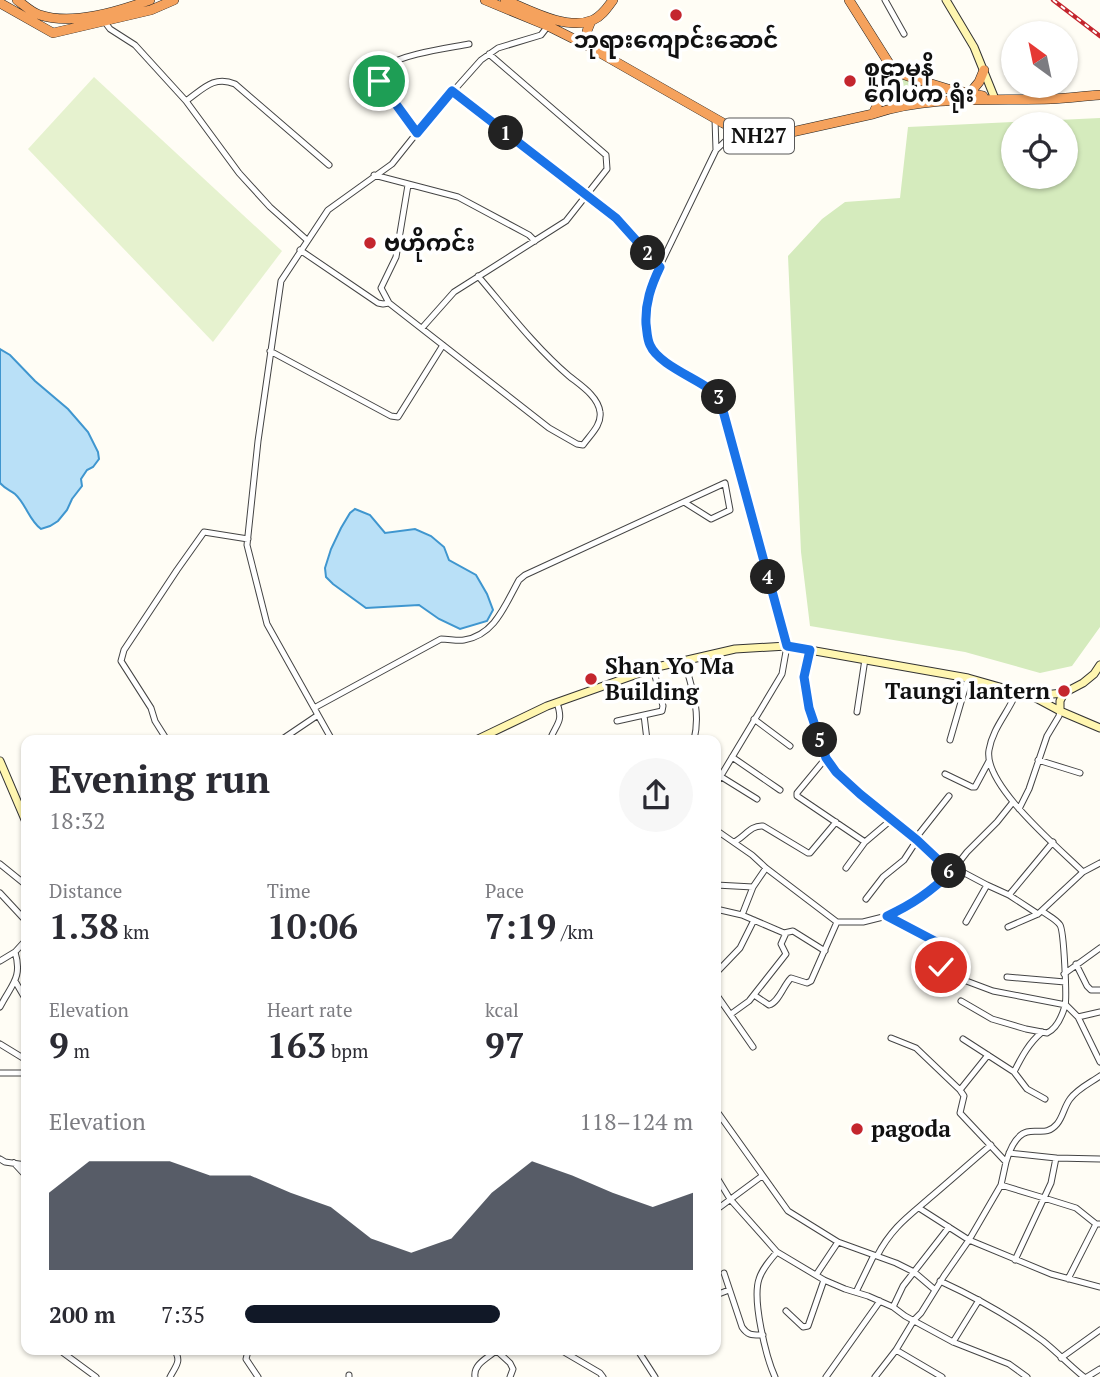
<!DOCTYPE html>
<meta charset="utf-8">
<style>
:root{--surface:#fff;--page:#f7f7f7;--text:#2b2b33;--muted:#7c7c81;--accent:#111827}
body{margin:0;font-family:"PT Serif","Noto Sans Myanmar",serif;background:var(--page);color:var(--text);height:100vh;display:flex;flex-direction:column;font-size:26px;white-space:nowrap}
*{box-sizing:border-box;margin:0}
p{font-size:23px;color:var(--muted)}
.icon{flex:none;width:38px;height:38px;fill:none;stroke:currentColor;stroke-width:2;stroke-linecap:round;stroke-linejoin:round}
.map{position:relative;flex:1;overflow:hidden}
.details{position:absolute;left:21px;top:735px;width:700px;height:620px;display:flex;flex-direction:column;background:var(--surface);border-radius:14px;box-shadow:0 2px 5px #0004}
.details>*{flex:none}
.needle{width:46px;rotate:327deg}
.buttons{position:absolute;left:1001px;top:21px;display:grid;gap:14px}
.buttons a{display:grid;place-items:center;width:77px;height:77px;border-radius:50%;background:var(--surface);box-shadow:0 2px 5px #0004;font-size:35px}
.pin{position:absolute;display:grid;place-items:center;width:60px;height:60px;color:#fff;margin:-30px;border:4px solid #fff;border-radius:50%;box-shadow:0 2px 7px #0007}
.km{position:absolute;width:35px;height:35px;margin:-18px;border-radius:50%;background:#222;color:#fff;font-size:19px;line-height:35px;text-align:center}
.round{display:grid;place-items:center;flex:none;width:74px;height:74px;border-radius:37px;background:var(--page)}
.headline{display:flex;align-items:center;justify-content:space-between;height:119px;padding:0 28px}
h1{font-size:38px;font-weight:800;line-height:52px}
.metrics{display:grid;grid-template-columns:repeat(3,1fr);gap:10px;height:119px;padding:7px 28px}
.metrics div{display:grid;align-content:center}
.metrics b{font-size:35px;font-weight:800}
.metrics small{font-size:19px;font-weight:400}
.metrics p{font-size:19px}
.chart{height:196px;padding:14px 28px}
.chart p{display:flex;justify-content:space-between}
.chart svg{width:100%;height:126px;margin-top:7px;fill:var(--accent);opacity:.7}
ul{padding:0 28px;list-style:none;font-size:23px}
li{display:grid;grid-template-columns:112px 84px 1fr;align-items:center;height:52px}
li i{height:18px;border-radius:9px;background:var(--accent)}
.map>svg:first-child{display:block}
</style>
<div class="map">
<svg width="1100" height="1377" viewBox="0 0 1100 1377">
<rect width="100%" height="100%" fill="#fffdf5"/>
<path fill="#d5ebbd" fill-rule="evenodd" d="M 898,76 L 924,86 L 949,93 L 913,99 L 886,108 L 899,82 Z
M 1100,118 L 1100,627 L 1072,666 L 1040,673 L 965,652 L 810,626 L 801,552 L 788,256 L 822,219 L 845,202 L 900,198 L 908,127 ZM 1013,124 L 1066,124 L 1066,177 L 1013,177 Z"/>
<path fill="#e6f2cf" d="M 94,77 L 282,251 L 213,342 L 28,149 Z"/>
<path fill="#b9e0f7" stroke="#3f96cf" stroke-width="2" d="M 0,349 L 10,355 L 35,381 L 68,409 L 88,432 L 98,452 L 99,459 L 93,467 L 87,470 L 81,479 L 82,486 L 72,499 L 67,510 L 58,521 L 50,526 L 41,529 C 29,520 26,504 15,494 C 10,490 5,489 0,483 Z
M 355,509 L 370,515 L 385,533 L 415,529 L 431,536 L 444,547 L 449,560 L 476,575 L 487,594 L 493,610 L 487,621 L 460,629 L 439,619 L 419,605 L 366,608 L 333,584 L 326,577 L 325,568 L 331,549 L 341,528 L 350,513 Z"/>
<g fill="none" stroke-linecap="round" stroke-linejoin="round">
<defs>
<path id="street" d="M 885,0 L 904,34
M 104,21 L 110,29 L 135,45 L 186,101 L 239,173 L 270,207 L 307,240
M 452,91 L 616,218 L 660,267
M 186,101 C 203,89 214,75 235,84 L 329,165
M 715,119 L 716,150
M 417,133 L 379,81 C 380,75 382,70 387,66 C 402,54 449,48 469,44
M 374,175 L 458,197 L 529,235 L 535,241
M 300,250 L 378,303 L 383,304 L 389,303 L 549,428 L 577,444 L 583,445 C 590,435 602,425 600,412 C 598,396 580,385 569,376 C 535,347 507,310 478,276
M 389,303 L 381,288 L 396,257 L 408,185
M 422,328 L 454,292 L 566,221 L 607,169 L 606,155 L 489,54
M 270,351 L 391,416 L 398,417 L 443,345
M 810,650 L 804,677 L 809,708 L 826,758 L 836,772 L 891,820 L 917,840 L 951,872
M 684,660 C 692,688 701,712 694,740
M 1017,691 C 1009,712 993,727 989,750 C 983,785 1059,848 1083,872
M 314,708 L 441,639 C 449,639 457,641 464,640 C 495,635 505,605 519,580 L 525,575 L 725,483 L 730,510 L 711,519 L 684,502
M 857,712 L 865,659
M 644,715 L 647,740
M 754,719 L 790,746
M 617,721 L 662,711 L 663,706 L 653,668
M 167,740 L 155,721 L 151,708 L 121,661 L 124,650 L 177,570 L 204,532 L 248,539
M 281,740 L 318,715
M 332,740 L 267,624 L 247,545 L 258,441 L 281,281 L 328,210 L 392,164 L 424,124 L 481,60 L 498,48 L 541,35 L 548,26
M 550,740 C 556,723 564,723 557,703
M 950,740 L 968,678
M 732,757 L 780,790
M 826,758 L 797,793 L 797,796 L 865,842
M 1038,760 L 1080,773
M 945,774 L 972,787 L 975,787 L 989,761
M 720,776 L 757,799
M 716,784 L 782,674 L 787,646 L 719,396 L 654,353 L 648,338 L 647,306 L 652,282 L 716,150 L 737,130
M 1019,809 L 1029,789 L 1047,736 L 1059,716 L 1060,711
M 716,830 L 752,855 L 766,868 L 837,922 L 863,922 L 887,916 L 910,906 L 936,886 L 953,870 L 967,852 L 997,822 L 1013,802
M 915,839 L 949,796
M 734,842 C 745,837 750,825 763,826 L 808,853 L 810,853 L 836,822
M 0,864 L 26,885
M 846,868 L 865,842 L 891,820
M 955,868 L 987,885 L 1009,895 L 1038,914
M 716,885 L 753,887 L 766,868
M 0,893 L 26,921
M 1009,895 L 1053,842
M 866,899 L 883,877 L 904,860 L 917,840
M 716,909 L 742,915 L 784,933 L 793,931 L 825,951
M 742,915 L 753,887
M 887,916 L 946,948 L 948,953 L 941,967 L 945,973 L 993,991 L 1066,1005 L 1078,1017 L 1100,1062
M 966,922 L 987,885
M 1008,927 L 1038,914 L 1083,872 L 1100,863
M 0,961 L 15,952
M 1076,964 L 1087,986 L 1091,990 L 1100,990
M 716,973 L 740,948 L 754,920
M 1064,974 L 1100,948
M 1007,977 L 1065,982
M 15,981 L 26,1000
M 716,994 L 753,1047
M 754,995 L 769,1005 C 779,1002 783,986 791,978 L 807,983 L 811,981 L 837,922
M 961,1001 L 992,1019 L 1026,1029 L 1047,1033 C 1056,1029 1062,1016 1065,1006 C 1067,998 1064,931 1060,925 C 1056,919 1047,915 1042,911
M 0,1007 C 11,985 23,978 15,952 L 26,940
M 731,1014 L 749,1001 L 786,954 L 781,944 L 786,933
M 1078,1017 L 1100,1012
M 963,1039 L 1014,1072 L 1027,1089 L 1045,1099
M 0,1044 L 23,1058
M 1014,1072 C 1022,1056 1029,1043 1042,1032
M 0,1073 L 26,1073
M 960,1090 L 988,1055
M 716,1110 L 788,1211 L 838,1242 L 896,1263 L 914,1272 L 935,1290
M 1009,1153 L 1056,1158 L 1100,1159
M 0,1159 L 5,1162 L 26,1165
M 1006,1162 C 1009,1152 1015,1135 1027,1132 C 1038,1129 1047,1136 1057,1124 C 1063,1117 1064,1107 1070,1099 C 1077,1089 1090,1083 1100,1076
M 14,1163 L 26,1176
M 716,1176 L 730,1199 L 777,1252 L 824,1280 L 845,1289 L 868,1296 L 893,1307 L 905,1316 L 953,1342 L 1009,1364 L 1027,1377
M 1001,1185 L 1044,1198 L 1051,1183 L 1056,1158
M 919,1208 L 969,1240 L 1051,1274 L 1100,1287
M 716,1210 L 762,1176
M 877,1256 C 892,1227 909,1216 932,1196 C 952,1179 971,1162 991,1145
M 1015,1260 L 1044,1198 L 1076,1208 L 1096,1224 L 1100,1224
M 724,1273 L 742,1327 C 748,1336 753,1335 763,1335
M 816,1275 L 838,1242
M 1068,1279 L 1096,1224
M 940,1281 C 977,1298 1011,1317 1043,1341 C 1057,1352 1070,1366 1084,1377
M 856,1292 L 874,1255
M 716,1295 L 729,1290
M 893,1307 L 903,1286 L 949,1227
M 786,1311 L 803,1327 L 808,1326 L 824,1280
M 953,1342 L 979,1300
M 58,1349 L 96,1377
M 250,1349 L 248,1351 L 246,1359 L 258,1377
M 498,1349 L 498,1352 L 510,1363 L 513,1369 L 510,1377
M 559,1349 L 600,1373 L 603,1377
M 637,1349 L 655,1377
M 896,1350 L 942,1377
M 1061,1358 L 1100,1330
M 349,1375 L 349,1377
M 170,1377 C 176,1365 182,1362 174,1349
M 475,1377 C 473,1364 488,1358 497,1350
M 775,1377 C 766,1357 752,1300 759,1279 C 762,1269 770,1260 777,1252
M 826,1377 L 880,1301
M 875,1377 L 896,1350 L 914,1320 L 921,1313 L 944,1276 L 969,1240 L 1001,1185 L 1006,1162 L 960,1113 L 964,1096 L 960,1090 L 916,1048 L 891,1038
M 1087,1377 L 1100,1369"/>
<path id="secondary" d="M 946,0 L 974,47 L 995,99
M 1032,696 L 1060,711 L 1100,728
M 1060,711 L 1060,701 L 1064,693
M 476,740 L 547,706 L 657,667 L 735,649 L 787,646 L 968,678 L 1031,696 L 1064,693 L 1083,683 L 1094,674 L 1100,665
M 0,761 L 26,822"/>
<path id="highway" d="M 17,0 C 24,5 32,13 40,15 C 73,26 119,11 150,0
M 485,0 L 548,26 L 588,46 L 723,123 L 737,130 L 761,136 L 783,134 L 873,114 C 930,95 993,101 1051,99 C 1068,98 1084,96 1100,95
M 505,0 C 529,10 567,31 593,20 C 602,16 607,8 613,0
M 849,0 L 890,65 L 905,75 L 922,81 L 948,89 L 983,96
M 0,3 L 53,33 L 151,10 L 174,0
M 588,46 L 587,31 L 591,21
M 970,93 L 979,82 L 984,70
M 873,114 L 880,99 L 886,72 L 890,65"/>
</defs>
<use href="#street" stroke="#444" stroke-width="7"/>
<use href="#secondary" stroke="#333" stroke-width="9"/>
<use href="#highway" stroke="#222" stroke-width="10"/>
<use href="#street" stroke="#fff" stroke-width="5"/>
<use href="#secondary" stroke="#fff6b0" stroke-width="7"/>
<use href="#highway" stroke="#f5a25d" stroke-width="9"/>
<defs>
<path id="rail" d="M 1053,0 L 1100,36"/>
</defs>
<use href="#rail" stroke="#c4262e" stroke-width="4.5"/>
<use href="#rail" stroke="#fff" stroke-width="2" stroke-dasharray="5" stroke-linecap="butt"/>
</g>
<g fill="none" stroke-linecap="round" stroke-linejoin="round">
<defs>
<path id="route" d="M 379,81 L 417,133 L 452,91 L 616,218 L 660,267 C 651,286 645,303 646,324 C 647,331 647,339 650,345 C 659,366 702,380 719,396 L 787,646 L 810,650 L 804,677 L 809,708 L 826,758 L 836,772 L 860,794 L 917,840 L 951,872 C 930,892 913,904 887,916 L 946,947 L 948,953 L 941,967"/>
</defs>
<use href="#route" stroke="#fff" stroke-width="14"/>
<use href="#route" stroke="#1a73e8" stroke-width="9"/>
</g>
<g fill="#c4262e" stroke="#fff" stroke-width="2.5">
<circle cx="676" cy="15" r="7"/>
<circle cx="850" cy="81" r="7"/>
<circle cx="370" cy="243" r="7"/>
<circle cx="591" cy="679" r="7"/>
<circle cx="1064" cy="691" r="7"/>
<circle cx="857" cy="1129" r="7"/>
</g>
<g text-anchor="middle" stroke-width="7" stroke-linejoin="round" paint-order="stroke">
<rect fill="#fff" stroke="#585858" stroke-width="2" x="724" y="118.5" width="70" height="35" rx="5"/>
<g font-size="21" font-weight="bold" fill="#111">
<text x="759" y="143">NH27</text>
</g>
<g font-size="23" font-weight="bold" fill="#111" stroke="#fff" text-anchor="start">
<text x="676" y="48" text-anchor="middle">ဘုရားကျောင်းဆောင်</text>
<text x="864" y="76">စူဠာမုနိ<tspan x="864" dy="26">ဂေါပက ရုံး</tspan></text>
<text x="384" y="251">ဗဟိုကင်း</text>
<text x="605" y="674">Shan Yo Ma<tspan x="605" dy="26">Building</tspan></text>
<text x="1050" y="699" text-anchor="end">Taungi lantern</text>
<text x="871" y="1137">pagoda</text>
</g>
</g>
</svg>
<div class="buttons">
<a><svg class="needle" viewBox="-14 -14 28 28"><path d="M0-13l5 13h-10z" fill="#e53935"/><path d="M0 13l5-13h-10z" fill="#7c7c81"/></svg></a>
<a><svg class="icon" aria-label="locate" viewBox="0 0 24 24"><circle cx="12" cy="12" r="6"/><path d="M12 2v4M12 18v4M2 12h4M18 12h4"/></svg></a>
</div>
<div class="pin" style="left:379px;top:81px;background:#1e9e55"><svg class="icon" aria-label="arrive" viewBox="0 0 24 24"><path d="M6 21V4h12l-3 4 3 4H6"/></svg></div>
<div class="pin" style="left:941px;top:967px;background:#d93025"><svg class="icon" aria-label="check" viewBox="0 0 24 24"><path d="M5 12l5 5 9-10"/></svg></div>
<b class="km" style="left:506px;top:133px">1</b>
<b class="km" style="left:648px;top:253px">2</b>
<b class="km" style="left:719px;top:397px">3</b>
<b class="km" style="left:768px;top:577px">4</b>
<b class="km" style="left:820px;top:740px">5</b>
<b class="km" style="left:949px;top:871px">6</b>
<section class="details">
<div class="headline"><div><h1>Evening run</h1><p>18:32</p></div><a class="round"><svg class="icon" aria-label="share" viewBox="0 0 24 24"><path d="M12 15V3M7 8l5-5 5 5M5 13v7h14v-7"/></svg></a></div>
<div class="metrics">
<div><p>Distance</p><b>1.38<small> km</small></b></div>
<div><p>Time</p><b>10:06</b></div>
<div><p>Pace</p><b>7:19<small> /km</small></b></div>
</div>
<div class="metrics">
<div><p>Elevation</p><b>9<small> m</small></b></div>
<div><p>Heart rate</p><b>163<small> bpm</small></b></div>
<div><p>kcal</p><b>97</b></div>
</div>
<div class="chart"><p><span>Elevation</span>118–124 m</p>
<svg viewBox="0 0 160 44" preserveAspectRatio="none"><path d="M0 44V17L10 6L20 6L30 6L40 11L50 11L60 17L70 22L80 33L90 38L100 33L110 17L120 6L130 11L140 17L150 22L160 17V44z"/></svg>
</div>
<ul>
<li><b>200 m</b>7:35<i style="width:57%"></i></li>
</ul>
</section>
</div>
